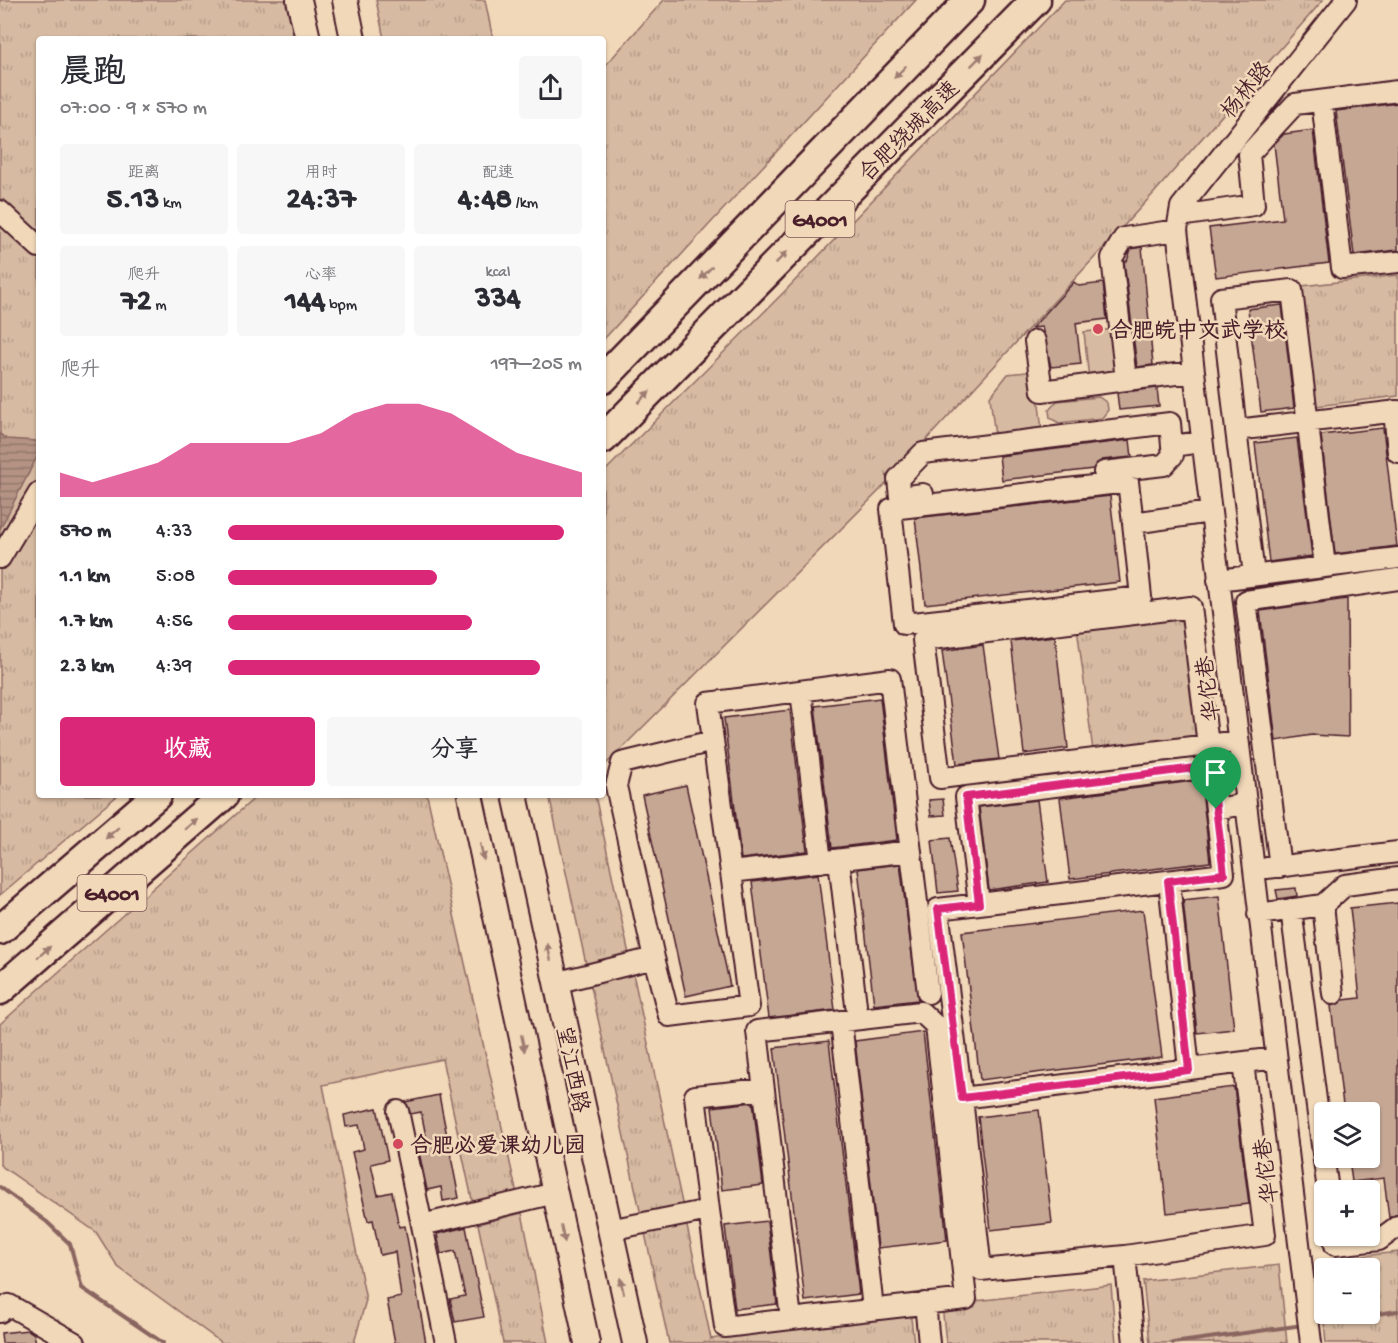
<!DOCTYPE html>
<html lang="zh">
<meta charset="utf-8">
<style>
:root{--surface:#fff;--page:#f7f7f7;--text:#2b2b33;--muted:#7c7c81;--accent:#db2777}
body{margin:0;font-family:"Gochi Hand","LXGW WenKai TC",sans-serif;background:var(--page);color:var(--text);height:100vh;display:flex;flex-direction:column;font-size:22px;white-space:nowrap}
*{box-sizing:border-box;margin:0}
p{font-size:20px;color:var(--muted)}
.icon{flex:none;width:33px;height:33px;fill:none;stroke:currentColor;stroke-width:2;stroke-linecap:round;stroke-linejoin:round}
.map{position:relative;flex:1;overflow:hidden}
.panel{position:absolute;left:36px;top:36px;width:570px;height:762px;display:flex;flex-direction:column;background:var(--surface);border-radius:6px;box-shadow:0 2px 4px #0004}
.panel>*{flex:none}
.fabs{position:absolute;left:1314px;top:1102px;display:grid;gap:12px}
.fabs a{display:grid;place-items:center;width:66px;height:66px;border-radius:6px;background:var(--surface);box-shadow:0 2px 4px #0004;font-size:30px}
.pin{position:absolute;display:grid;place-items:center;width:51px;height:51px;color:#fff;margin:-62px -26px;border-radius:50% 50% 50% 0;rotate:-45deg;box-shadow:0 0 6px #0007}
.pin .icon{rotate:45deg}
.round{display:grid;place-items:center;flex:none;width:63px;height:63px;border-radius:6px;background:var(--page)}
.head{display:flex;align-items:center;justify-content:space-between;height:102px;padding:0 24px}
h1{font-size:33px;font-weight:700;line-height:45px}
.metrics{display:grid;grid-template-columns:repeat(3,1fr);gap:9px;height:102px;padding:6px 24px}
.metrics div{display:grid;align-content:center;border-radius:6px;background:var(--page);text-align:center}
.metrics b{font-size:30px;font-weight:700}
.metrics small{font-size:16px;font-weight:400}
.metrics p{font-size:16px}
.chart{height:168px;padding:12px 24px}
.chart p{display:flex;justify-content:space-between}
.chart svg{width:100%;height:108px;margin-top:6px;fill:var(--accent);opacity:.7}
.button{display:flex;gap:12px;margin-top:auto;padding:12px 24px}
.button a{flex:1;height:69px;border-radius:6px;background:var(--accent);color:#fff;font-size:24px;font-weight:700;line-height:69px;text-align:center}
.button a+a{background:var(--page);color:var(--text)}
ul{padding:0 24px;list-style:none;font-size:20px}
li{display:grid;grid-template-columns:96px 72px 1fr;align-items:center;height:45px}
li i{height:15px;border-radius:8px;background:var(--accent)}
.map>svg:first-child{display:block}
</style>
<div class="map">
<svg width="1398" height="1343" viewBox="0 0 1398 1343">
<defs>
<pattern id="grass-tufts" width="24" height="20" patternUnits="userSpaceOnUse" patternTransform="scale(1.5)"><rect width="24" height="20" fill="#d6baa1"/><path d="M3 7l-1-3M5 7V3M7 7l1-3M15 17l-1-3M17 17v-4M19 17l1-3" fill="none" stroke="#b99f8b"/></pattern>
<pattern id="water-rules" width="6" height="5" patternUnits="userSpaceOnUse" patternTransform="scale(1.5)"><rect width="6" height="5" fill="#b49384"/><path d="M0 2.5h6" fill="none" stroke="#94776c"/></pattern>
</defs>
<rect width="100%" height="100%" fill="#f1d8b9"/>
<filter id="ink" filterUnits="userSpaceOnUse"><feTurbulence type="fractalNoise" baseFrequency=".0167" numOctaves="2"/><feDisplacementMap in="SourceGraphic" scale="12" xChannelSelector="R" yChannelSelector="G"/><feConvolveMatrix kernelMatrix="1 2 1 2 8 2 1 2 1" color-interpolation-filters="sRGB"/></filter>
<g filter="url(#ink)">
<path fill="url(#grass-tufts)" stroke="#906c66" stroke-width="1.5" fill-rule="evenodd" d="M 0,0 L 299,0 L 308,39 L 39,39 L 39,795 L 118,795 L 0,895 Z
M 376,0 L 485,0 L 493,39 L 384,39 Z
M 664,0 L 916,0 L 603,340 L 603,68 Z
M 1065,0 L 1323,0 L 1154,193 L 880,490 L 603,767 L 603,473 L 786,290 Z
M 1398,275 L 1398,396 L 1316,406 L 1302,286 Z
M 1183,614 L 1198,738 L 1093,751 L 1077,627 Z
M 258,795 L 427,795 L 517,1194 L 473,1204 L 442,1059 L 323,1085 L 366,1300 L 354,1343 L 222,1343 L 118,1267 L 96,1232 L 0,1165 L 0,1024 Z
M 549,795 L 595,795 L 711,1339 L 910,1310 L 914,1343 L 669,1343 Z
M 522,1213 L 548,1343 L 503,1343 L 478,1224 Z
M 1398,1252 L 1398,1343 L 1326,1343 L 1318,1261 ZM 1324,1269 L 1370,1269 L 1370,1314 L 1324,1314 Z
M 1279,1265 L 1287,1343 L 1150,1343 L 1143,1281 Z
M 1111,1285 L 1116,1343 L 946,1343 L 942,1305 Z"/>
<path fill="#d6baa1" stroke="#906c66" stroke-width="1.5" d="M 1116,329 L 1121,377 L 1089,380 L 1084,332 Z
M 1035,371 L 1042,430 L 995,436 L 990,397 L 1008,374 Z
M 1099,397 L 1107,403 L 1108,410 L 1102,418 L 1059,423 L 1050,418 L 1049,410 L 1057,401 Z"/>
<path fill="url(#water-rules)" stroke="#8a6560" stroke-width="1.5" d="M 0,434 L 7,439 L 37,441 L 39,453 L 0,529 Z"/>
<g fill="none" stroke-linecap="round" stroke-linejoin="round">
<path stroke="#8a6560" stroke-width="4" d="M 0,1187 L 47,1222 L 70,1244 L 82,1288 L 163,1343
M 1314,1323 L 1398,1311
M 1173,1343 L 1303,1325"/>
</g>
<path fill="#c5a794" stroke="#4a1f2b" stroke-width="1.5" d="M 1398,103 L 1398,250 L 1354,255 L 1336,111 Z
M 1313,130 L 1329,263 L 1216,277 L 1209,228 L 1283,219 L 1274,144 L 1284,134 Z
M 1142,247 L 1153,365 L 1137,367 L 1124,261 L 1127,261 L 1131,249 Z
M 1074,282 L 1079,286 L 1103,283 L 1107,319 L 1076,323 L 1081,364 L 1051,367 L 1042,327 L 1032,328 Z
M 1282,305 L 1294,408 L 1261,412 L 1248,309 Z
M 1157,388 L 1159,406 L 1119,410 L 1117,393 Z
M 1383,428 L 1397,546 L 1335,554 L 1321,435 Z
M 1297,438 L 1312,556 L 1269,562 L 1255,443 Z
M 1130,440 L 1132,457 L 1102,460 L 1093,469 L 1002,480 L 999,456 Z
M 1110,496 L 1120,582 L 925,604 L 915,518 Z
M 1347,599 L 1348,737 L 1312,735 L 1276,741 L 1260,611 Z
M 1055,636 L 1068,748 L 1024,754 L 1011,641 Z
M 983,645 L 999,759 L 957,764 L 942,651 Z
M 880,698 L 897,840 L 832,848 L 815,706 Z
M 790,710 L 807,851 L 741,859 L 724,718 Z
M 1201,780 L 1210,862 L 1070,879 L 1060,798 Z
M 686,785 L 730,986 L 686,996 L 642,795 Z
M 943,799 L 945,815 L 931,816 L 929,800 Z
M 1037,800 L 1048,882 L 989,890 L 979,807 Z
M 950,838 L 958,891 L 938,893 L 932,840 Z
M 900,864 L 918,1000 L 874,1005 L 858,869 Z
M 818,874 L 835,1010 L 769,1018 L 752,882 Z
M 1296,888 L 1297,896 L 1278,899 L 1276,890 Z
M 1219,896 L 1234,1029 L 1197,1033 L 1183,900 Z
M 1398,903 L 1398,1214 L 1389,1218 L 1384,1178 L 1352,1182 L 1349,1158 L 1370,1158 L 1370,1113 L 1344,1113 L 1331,1006 L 1343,1000 L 1360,998 L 1350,908 Z
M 1143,910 L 1162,1057 L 980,1080 L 962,932 Z
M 923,1032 L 947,1240 L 878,1248 L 855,1041 Z
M 829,1041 L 859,1294 L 805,1301 L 774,1048 Z
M 1234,1087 L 1249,1204 L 1167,1213 L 1154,1097 Z
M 439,1095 L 459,1198 L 443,1201 L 441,1187 L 427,1190 L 416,1138 L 426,1136 L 421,1112 L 411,1114 L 405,1102 Z
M 753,1102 L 763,1185 L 722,1190 L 712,1107 Z
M 377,1108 L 388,1160 L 371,1164 L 378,1195 L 392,1192 L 399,1227 L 405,1226 L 426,1343 L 395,1343 L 387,1300 L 401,1297 L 395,1252 L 380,1255 L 373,1220 L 368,1221 L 352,1152 L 364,1149 L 359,1125 L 346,1127 L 344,1115 Z
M 1039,1110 L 1052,1223 L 991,1230 L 978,1117 Z
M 767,1221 L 777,1304 L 735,1309 L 725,1226 Z
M 466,1227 L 484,1317 L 455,1322 L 450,1299 L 465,1296 L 455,1251 L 441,1254 L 437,1234 Z
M 28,1330 L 34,1334 L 36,1343 L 2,1343 L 1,1333 Z"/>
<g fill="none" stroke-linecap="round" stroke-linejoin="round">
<defs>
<path id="minor" d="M 1322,101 L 1342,268 L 1398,262
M 0,211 L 39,247
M 1180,216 L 1254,205 L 1249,154 L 1295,104 L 1398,91
M 1035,341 L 1042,391 L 1126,380 L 1112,258 L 1124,238 L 1177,230
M 1126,380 L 1193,372
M 1394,411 L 1398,452
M 1236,430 L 1221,298 L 1292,290 L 1325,567
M 1104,472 L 1164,465 L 1173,455 L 1172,446
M 923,494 L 900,497 L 898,479 L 923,453 L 1170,423 L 1172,446 L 1201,442
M 1133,523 L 1141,597 L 904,624 L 891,509 L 1128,482 L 1133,523 L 1210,512
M 0,558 L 39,493
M 1254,575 L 1236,430 L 1398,411
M 1218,580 L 1398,558
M 801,691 L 821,862
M 1208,745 L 1191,607 L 923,640 L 940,778 L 1208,745 L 1237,741
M 1216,809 L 1224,874 L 979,904 L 966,797 L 1211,767 L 1216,809 L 1245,804
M 839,860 L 856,1005
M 1280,867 L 1246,601 L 1398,579
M 1267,868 L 1398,852
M 731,872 L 911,851
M 1169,881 L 1189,1069
M 979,904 L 938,909 L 962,1098 L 1276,1058
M 1323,905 L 1333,994
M 1291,909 L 1328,1191
M 1258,914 L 1323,905 L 1345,885 L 1398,878
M 654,958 L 616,786 L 622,763 L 713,741
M 555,983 L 654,958 L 669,1016 L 749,1006 L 708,703 L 890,679 L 928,993
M 921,1012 L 936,1026 L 966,1299 L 791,1319 L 757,1031 Z
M 841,1021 L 873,1309
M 962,1098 L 981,1270 L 1125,1256 L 1134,1343
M 398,1111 L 422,1225
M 709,1210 L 725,1327 L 791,1319
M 609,1230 L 709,1210 L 695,1096 L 764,1089
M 1334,1236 L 1335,1245 L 1379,1240 L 1398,1226
M 1125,1256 L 1265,1235 L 1243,1063
M 925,1303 L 929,1343
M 0,1312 L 9,1305 L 75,1343
M 446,1343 L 422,1225 L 555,1193
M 1311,1343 L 1177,230 L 1181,207 L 1346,0"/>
<path id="major" d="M 299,0 L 308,39
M 345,0 L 353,39
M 470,795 L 587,1343
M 515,795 L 635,1343"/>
<path id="highway" d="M 603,379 L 970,0
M 603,439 L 1036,0
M 0,930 L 157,795
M 0,990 L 224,795"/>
</defs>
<use href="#minor" stroke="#4a1f2b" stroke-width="24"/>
<use href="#major" stroke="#4a1f2b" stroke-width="28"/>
<use href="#highway" stroke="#4a1f2b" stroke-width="33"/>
<use href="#minor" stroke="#f1d8b9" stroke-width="20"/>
<use href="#major" stroke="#f1d8b9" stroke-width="24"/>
<use href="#highway" stroke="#f1d8b9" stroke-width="28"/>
</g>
<defs><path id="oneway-solid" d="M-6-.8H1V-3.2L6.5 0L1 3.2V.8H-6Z" transform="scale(1.5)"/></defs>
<g fill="#9e7c72">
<use href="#oneway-solid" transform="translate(977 60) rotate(-45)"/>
<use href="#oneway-solid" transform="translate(900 72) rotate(134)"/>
<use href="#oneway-solid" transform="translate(781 258) rotate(-45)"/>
<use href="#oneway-solid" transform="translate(706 273) rotate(134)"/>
<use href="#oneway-solid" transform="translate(644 397) rotate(-45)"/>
<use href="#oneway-solid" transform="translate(191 824) rotate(-41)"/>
<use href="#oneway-solid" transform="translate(112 833) rotate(139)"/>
<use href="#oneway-solid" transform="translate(482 852) rotate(78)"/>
<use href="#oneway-solid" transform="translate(44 952) rotate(-41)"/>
<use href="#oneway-solid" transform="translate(549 952) rotate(-102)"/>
<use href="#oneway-solid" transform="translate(523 1043) rotate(78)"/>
<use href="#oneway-solid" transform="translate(563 1234) rotate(78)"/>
<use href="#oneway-solid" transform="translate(622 1286) rotate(-103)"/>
</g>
</g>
<g fill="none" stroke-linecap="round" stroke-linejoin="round" filter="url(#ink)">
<defs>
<path id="route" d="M 1211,766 L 1224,874 L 1168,881 L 1189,1070 L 962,1098 L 938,909 L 979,904 L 966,797 Z"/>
</defs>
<use href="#route" stroke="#fff" stroke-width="12"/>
<use href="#route" stroke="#db2777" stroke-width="8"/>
</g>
<g fill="#d1495b" stroke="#f1d8b9" stroke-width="2">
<circle cx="1098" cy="329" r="6"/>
<circle cx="398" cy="1144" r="6"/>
</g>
<g text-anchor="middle" stroke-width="5" stroke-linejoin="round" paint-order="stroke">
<g fill="#f1d8b9" stroke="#7c5656" stroke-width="1.5">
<rect x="785.5" y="201" width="69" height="36" rx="4.5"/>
<rect x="77.5" y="875" width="69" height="36" rx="4.5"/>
</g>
<g font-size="21" font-weight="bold" fill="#4a1f2b">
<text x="820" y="226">G4001</text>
<text x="112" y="900">G4001</text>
</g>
<g font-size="22" fill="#4a1f2b" stroke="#f1d8b9">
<text transform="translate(1245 89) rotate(-51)" y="8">杨林路</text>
<text transform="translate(908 130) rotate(-45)" y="8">合肥绕城高速</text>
<text transform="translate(1207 689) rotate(-97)" y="8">华佗巷</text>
<text transform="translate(574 1069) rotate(78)" y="8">望江西路</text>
<text transform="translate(1265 1171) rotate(-97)" y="8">华佗巷</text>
</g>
<g font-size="22" font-weight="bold" fill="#4a1f2b" stroke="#f1d8b9" text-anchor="start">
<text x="1110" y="337">合肥皖中文武学校</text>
<text x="410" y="1152">合肥必爱课幼儿园</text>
</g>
</g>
</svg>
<div class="fabs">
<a><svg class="icon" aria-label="layers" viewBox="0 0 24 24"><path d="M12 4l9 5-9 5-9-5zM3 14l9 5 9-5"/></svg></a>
<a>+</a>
<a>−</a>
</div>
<div class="pin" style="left:1216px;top:809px;background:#1e9e55"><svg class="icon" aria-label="arrive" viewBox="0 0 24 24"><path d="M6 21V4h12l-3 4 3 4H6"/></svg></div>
<section class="panel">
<div class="head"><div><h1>晨跑</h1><p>07:00 · 9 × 570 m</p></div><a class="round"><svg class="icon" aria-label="share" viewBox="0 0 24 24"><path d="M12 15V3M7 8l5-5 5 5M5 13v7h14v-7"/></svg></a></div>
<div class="metrics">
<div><p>距离</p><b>5.13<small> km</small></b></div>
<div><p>用时</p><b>24:37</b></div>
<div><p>配速</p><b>4:48<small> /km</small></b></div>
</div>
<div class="metrics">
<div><p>爬升</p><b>72<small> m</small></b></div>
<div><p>心率</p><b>144<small> bpm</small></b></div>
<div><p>kcal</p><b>334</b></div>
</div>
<div class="chart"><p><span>爬升</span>197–205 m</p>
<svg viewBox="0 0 160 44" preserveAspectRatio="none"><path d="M0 44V34L10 38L20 34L30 30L40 22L50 22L60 22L70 22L80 18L90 10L100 6L110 6L120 10L130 18L140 26L150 30L160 34V44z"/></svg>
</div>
<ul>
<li><b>570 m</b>4:33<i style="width:95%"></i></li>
<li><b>1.1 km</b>5:08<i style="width:59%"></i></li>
<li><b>1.7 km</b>4:56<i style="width:69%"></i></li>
<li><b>2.3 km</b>4:39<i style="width:88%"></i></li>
</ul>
<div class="button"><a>收藏</a><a>分享</a></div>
</section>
</div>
